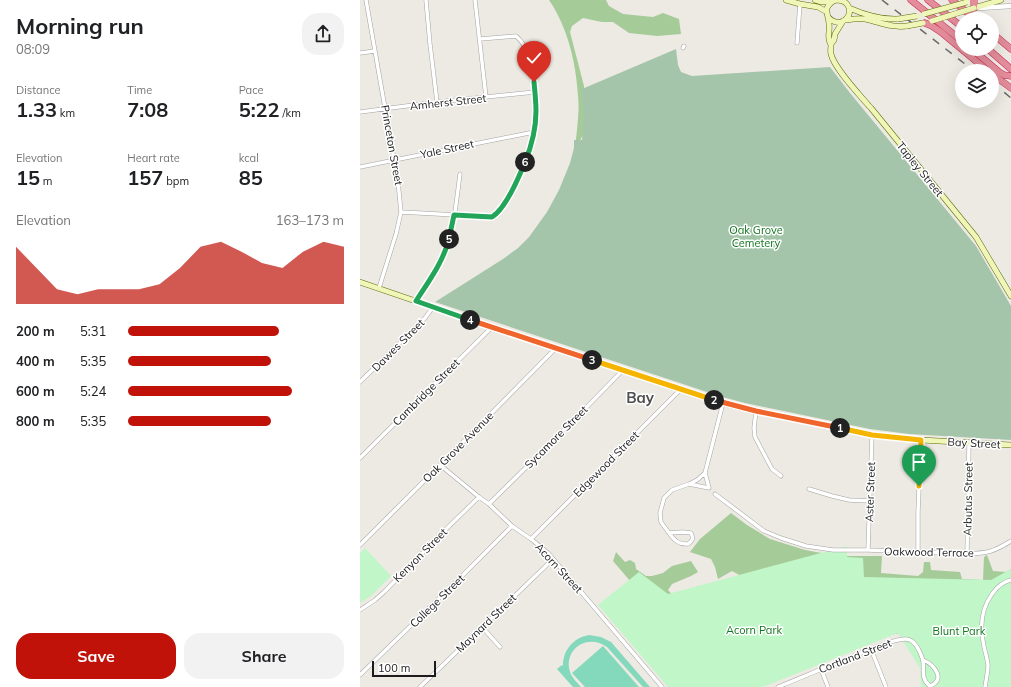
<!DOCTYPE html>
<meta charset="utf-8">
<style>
:root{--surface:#fff;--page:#f2f2f2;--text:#202124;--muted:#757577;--accent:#c01209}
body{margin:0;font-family:Mulish,sans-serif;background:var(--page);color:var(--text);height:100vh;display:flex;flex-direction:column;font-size:15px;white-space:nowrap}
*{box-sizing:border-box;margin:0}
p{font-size:13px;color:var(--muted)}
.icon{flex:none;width:22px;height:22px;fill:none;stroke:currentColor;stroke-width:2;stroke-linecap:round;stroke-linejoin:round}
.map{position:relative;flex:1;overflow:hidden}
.sheet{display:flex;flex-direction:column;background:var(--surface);width:360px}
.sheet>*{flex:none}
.fabs{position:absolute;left:595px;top:12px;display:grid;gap:8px}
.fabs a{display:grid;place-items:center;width:44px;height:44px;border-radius:50%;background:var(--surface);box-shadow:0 4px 16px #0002;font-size:20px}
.scale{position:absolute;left:12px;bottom:10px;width:64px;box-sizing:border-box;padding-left:4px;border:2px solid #1c1c1c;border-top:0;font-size:11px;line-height:14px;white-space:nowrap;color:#1c1c1c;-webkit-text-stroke:3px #fff;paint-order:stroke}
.pin{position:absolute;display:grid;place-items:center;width:34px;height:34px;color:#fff;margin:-41px -17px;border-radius:50% 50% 50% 0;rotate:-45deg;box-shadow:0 0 4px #0007}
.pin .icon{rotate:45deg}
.km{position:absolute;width:20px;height:20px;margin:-10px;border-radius:50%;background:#222;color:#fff;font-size:11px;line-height:20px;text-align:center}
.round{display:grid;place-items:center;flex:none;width:42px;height:42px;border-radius:16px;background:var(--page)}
.summary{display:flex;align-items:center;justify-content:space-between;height:68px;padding:0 16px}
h1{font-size:22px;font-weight:700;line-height:30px}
.stats{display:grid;grid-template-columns:repeat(3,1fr);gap:6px;height:68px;padding:4px 16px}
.stats div{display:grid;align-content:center}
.stats b{font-size:20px;font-weight:700}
.stats small{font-size:11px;font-weight:400}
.stats p{font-size:11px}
.chart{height:112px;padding:8px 16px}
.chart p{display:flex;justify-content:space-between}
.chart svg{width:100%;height:72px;margin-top:4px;fill:var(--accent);opacity:.7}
.button{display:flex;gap:8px;margin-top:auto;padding:8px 16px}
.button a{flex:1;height:46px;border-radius:16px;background:var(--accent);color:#fff;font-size:16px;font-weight:700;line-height:46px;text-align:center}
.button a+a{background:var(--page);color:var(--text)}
ul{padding:0 16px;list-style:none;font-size:13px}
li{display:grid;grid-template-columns:64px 48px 1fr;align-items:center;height:30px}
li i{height:10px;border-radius:5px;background:var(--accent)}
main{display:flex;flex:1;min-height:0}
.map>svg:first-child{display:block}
</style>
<main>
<section class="sheet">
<div class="summary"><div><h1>Morning run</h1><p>08:09</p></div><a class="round"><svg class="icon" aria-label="share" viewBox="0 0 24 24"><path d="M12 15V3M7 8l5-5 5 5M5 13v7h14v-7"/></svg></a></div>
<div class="stats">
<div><p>Distance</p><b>1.33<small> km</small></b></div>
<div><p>Time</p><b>7:08</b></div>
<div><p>Pace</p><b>5:22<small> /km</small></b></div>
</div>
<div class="stats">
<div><p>Elevation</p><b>15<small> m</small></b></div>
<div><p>Heart rate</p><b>157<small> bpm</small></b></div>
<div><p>kcal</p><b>85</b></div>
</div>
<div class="chart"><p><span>Elevation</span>163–173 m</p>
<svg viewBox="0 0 160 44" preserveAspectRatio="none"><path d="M0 44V9L10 22L20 35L30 38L40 35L50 35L60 35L70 32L80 22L90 9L100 6L110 12L120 19L130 22L140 12L150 6L160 9V44z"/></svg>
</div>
<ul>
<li><b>200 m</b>5:31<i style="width:70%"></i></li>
<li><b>400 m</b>5:35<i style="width:66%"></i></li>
<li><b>600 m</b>5:24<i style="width:76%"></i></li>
<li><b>800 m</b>5:35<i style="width:66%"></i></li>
</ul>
<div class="button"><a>Save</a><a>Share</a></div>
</section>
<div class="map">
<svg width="651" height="687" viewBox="0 0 651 687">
<rect width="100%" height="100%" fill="#edeae3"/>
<path fill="#a5cb99" d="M 189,0 L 246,0 L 249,6 L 263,14 L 293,17 L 303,13 L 319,19 L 321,34 L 297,36 L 269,33 L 253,22 L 242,22 L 223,18 L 212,26 L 210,32 L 224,86 L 225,103 L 238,104 L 215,151 C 216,133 220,114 218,96 C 216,63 208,28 189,0 Z
M 371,513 L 387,525 L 410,539 L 445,550 L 478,556 L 522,556 L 521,573 L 558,576 L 563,572 L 564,562 L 570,562 L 571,570 L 600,572 L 602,579 L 623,580 L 624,557 L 627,555 L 633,571 L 646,572 L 651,569 L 651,687 L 544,632 L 517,638 L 383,577 L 372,571 L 358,579 L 355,567 L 351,559 L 330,552 L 340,539 Z
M 256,552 L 265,562 L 270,560 L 275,563 L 276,569 L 286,576 L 292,576 L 303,573 L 312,566 L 331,561 L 338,572 L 331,576 L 312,584 L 308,590 L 315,598 L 277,589 L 253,561 Z"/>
<path fill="#a5c5ab" d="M 316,49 L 318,65 L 321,72 L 332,76 L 470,67 L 490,93 L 616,246 L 651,306 L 651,440 L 549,434 L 510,429 L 385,403 L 359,396 L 326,385 L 75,302 L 143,259 L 158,248 L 169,237 L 187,212 L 199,190 L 210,163 L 214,148 L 214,140 L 222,140 L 224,116 L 222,89 Z"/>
<path fill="#c1f6c8" d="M 487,546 L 487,557 L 503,558 L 504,577 L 631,580 L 651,569 L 651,687 L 561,687 L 560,668 L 538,633 L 403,687 L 308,687 L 238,605 L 279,572 L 308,594 Z
M 5,548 L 31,576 L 11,596 L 0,603 L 0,553 Z"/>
<path fill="#84d9bc" d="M 229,635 L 241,637 L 251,642 L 290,687 L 283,687 L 247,647 C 228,633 203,649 210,672 C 212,678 217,682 221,687 L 213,687 L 197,669 L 202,665 L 203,666 C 203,650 213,638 229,635 Z
M 243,646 L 279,687 L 225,687 L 212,673 Z"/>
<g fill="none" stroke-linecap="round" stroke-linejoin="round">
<defs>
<path id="minor" d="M 6,0 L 38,182 L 41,212 L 36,234 L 19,288
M 66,0 L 70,44 L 77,102
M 115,0 L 126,97
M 437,43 L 440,4
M 323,48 L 324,46
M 0,53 L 15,51
M 0,112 L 77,102 L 175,92
M 0,167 L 174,132
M 41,212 L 133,217 C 142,211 147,199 152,190 C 159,175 168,160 172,145 C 179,117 179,55 156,36 L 120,39
M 56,301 C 65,288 74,276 81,262 C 94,235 96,203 100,174
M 0,382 L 65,318 L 73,307
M 396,411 L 394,428 L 395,437 L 412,469 L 421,476
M 0,458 L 132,327
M 80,465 L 119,497 L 129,504 L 152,526 L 171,539 L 188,553 L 302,687
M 329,484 L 349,488 L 345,473 L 363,403
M 449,489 L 472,496 L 489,500 L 510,501
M 355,494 L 404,531 L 421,538 L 446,546 L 473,550 L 508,550 L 607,554 C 628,553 633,552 651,541
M 129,504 L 214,420 L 263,370
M 309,533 C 314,540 319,545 328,544 C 332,541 334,539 331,533 L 323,532 L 309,533 L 301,522 L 300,513 L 304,498 L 312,490 L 329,484 L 337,480 L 345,473
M 171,539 L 320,390
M 0,545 L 95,450 L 196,348
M 508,550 L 512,435
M 558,552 L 558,512 L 561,440
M 607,554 L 609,443
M 0,610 L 15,600 L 24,592 L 81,534 L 119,497
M 122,627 L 140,647
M 511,649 L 526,687
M 461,669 L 468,687
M 0,675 L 101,577 L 152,526
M 60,687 L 193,559
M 418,687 C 445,676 473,664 501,653 C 512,649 533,639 545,639 C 548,639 551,640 553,642 C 557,645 562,656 563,661 C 564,670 561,680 570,686 C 587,679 573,664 563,660
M 625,687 C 626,680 628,672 628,665 C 627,657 624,649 623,641 C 620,625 622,608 632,594 C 637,587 642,582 651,580"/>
<path id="tertiary" d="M 620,8 L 651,6"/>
<path id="secondary" d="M 426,0 L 440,4 L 458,7 L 467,12
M 455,0 L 462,2 L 472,2
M 489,8 C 503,14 522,20 538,19
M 614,8 L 641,0
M 468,17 C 479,30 496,16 487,4 C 484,1 480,0 476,0 C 472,1 469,4 467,8 C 466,14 469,18 469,24 C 470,29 468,34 469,39 C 469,40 470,43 471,45 C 471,48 470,51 471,54 C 474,68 499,94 509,106 L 511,108 L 616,237 L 651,296
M 486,20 C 492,19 499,18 505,19 C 520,22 531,28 547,26
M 471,44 L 474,40 L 475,34 L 483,21
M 0,282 L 73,307 L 90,313 L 363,403 L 396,411 L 512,435 L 561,440 L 651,445"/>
<path id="motorway" d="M 551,0 L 602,41
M 568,0 L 602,27
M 592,0 L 615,19
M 614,0 L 614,8
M 565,23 L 572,26 L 581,32 L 628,71
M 632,33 L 651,49
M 612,49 L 639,72 L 644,75 L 651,76
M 628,49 L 651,69
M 632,74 L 651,88"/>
</defs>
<use href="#minor" stroke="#a3a3a3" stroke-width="4.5"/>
<use href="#tertiary" stroke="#a3a3a3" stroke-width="5.5"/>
<use href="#secondary" stroke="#5e6d0a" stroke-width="6"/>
<use href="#motorway" stroke="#cf2c5c" stroke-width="7"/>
<use href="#minor" stroke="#fff" stroke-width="3.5"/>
<use href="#tertiary" stroke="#fff" stroke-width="4.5"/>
<use href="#secondary" stroke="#f0f6b8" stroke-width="5"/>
<use href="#motorway" stroke="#e28d99" stroke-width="6"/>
<path stroke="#6a6a6a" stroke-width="1.5" stroke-dasharray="8 8" stroke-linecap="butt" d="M 522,0 L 569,36 L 614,71
M 632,82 L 651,98"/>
<defs>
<path id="secondary-bridge" d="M 564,14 L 607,2
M 538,19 L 557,16
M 572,21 L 614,8
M 547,26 L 563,23"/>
</defs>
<use href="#secondary-bridge" stroke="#5e6d0a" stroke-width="6" stroke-linecap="butt"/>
<use href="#secondary-bridge" stroke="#f0f6b8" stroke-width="5"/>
</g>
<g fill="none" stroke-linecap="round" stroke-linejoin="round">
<defs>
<path id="split-1" d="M 480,428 L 512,435 L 561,440 L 559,486"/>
<path id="split-2" d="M 354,400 L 396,411 L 480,428"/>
<path id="split-3" d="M 232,360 L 354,400"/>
<path id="split-4" d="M 110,320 L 232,360"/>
<path id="split-5" d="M 89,239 C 83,262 69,281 56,301 L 110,320"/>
<path id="split-6" d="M 89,239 L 94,215 L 132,217 C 146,208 159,177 165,162"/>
<path id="split-7" d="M 165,162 C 172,145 176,129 176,111 C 176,102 175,92 174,82"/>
</defs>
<use href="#split-1" stroke="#fff" stroke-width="8"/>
<use href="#split-2" stroke="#fff" stroke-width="8"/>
<use href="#split-3" stroke="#fff" stroke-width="8"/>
<use href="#split-4" stroke="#fff" stroke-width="8"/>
<use href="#split-5" stroke="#fff" stroke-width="8"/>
<use href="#split-6" stroke="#fff" stroke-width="8"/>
<use href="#split-7" stroke="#fff" stroke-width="8"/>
<use href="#split-1" stroke="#f5b400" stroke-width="5"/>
<use href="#split-2" stroke="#f0652b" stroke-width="5"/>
<use href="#split-3" stroke="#f5b400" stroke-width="5"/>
<use href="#split-4" stroke="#f0652b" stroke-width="5"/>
<use href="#split-5" stroke="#22a559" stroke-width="5"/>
<use href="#split-6" stroke="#22a559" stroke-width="5"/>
<use href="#split-7" stroke="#22a559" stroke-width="5"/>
</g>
<g text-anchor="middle" stroke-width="3" stroke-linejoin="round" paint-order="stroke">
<g font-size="11" fill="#1c1c1c" stroke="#fff">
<text transform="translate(88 102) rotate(-6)" y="4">Amherst Street</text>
<text transform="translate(32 145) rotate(80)" y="4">Princeton Street</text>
<text transform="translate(87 149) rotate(-12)" y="4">Yale Street</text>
<text transform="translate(560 169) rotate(51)" y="4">Tapley Street</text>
<text transform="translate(38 345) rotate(-45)" y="4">Dawes Street</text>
<text transform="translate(66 392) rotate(-45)" y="4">Cambridge Street</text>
<text transform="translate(196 437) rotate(-45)" y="4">Sycamore Street</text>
<text transform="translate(614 443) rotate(3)" y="4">Bay Street</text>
<text transform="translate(98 447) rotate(-45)" y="4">Oak Grove Avenue</text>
<text transform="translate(246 464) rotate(-45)" y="4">Edgewood Street</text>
<text transform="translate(510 492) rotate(-88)" y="4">Aster Street</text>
<text transform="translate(608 499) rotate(-89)" y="4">Arbutus Street</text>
<text transform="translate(569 552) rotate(1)" y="4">Oakwood Terrace</text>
<text transform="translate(60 555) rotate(-45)" y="4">Kenyon Street</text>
<text transform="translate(199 568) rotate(47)" y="4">Acorn Street</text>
<text transform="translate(77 601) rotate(-44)" y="4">College Street</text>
<text transform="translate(126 623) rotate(-44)" y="4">Maynard Street</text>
<text transform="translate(495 656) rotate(-21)" y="4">Cortland Street</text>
</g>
<g font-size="11" fill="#10751e" stroke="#fff">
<text x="396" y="234">Oak Grove<tspan x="396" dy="13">Cemetery</tspan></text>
<text x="394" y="634">Acorn Park</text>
<text x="599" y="635">Blunt Park</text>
</g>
<g font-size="15" font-weight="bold" fill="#4f4f4f" stroke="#fff">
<text x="280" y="403">Bay</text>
</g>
</g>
</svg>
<div class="fabs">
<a><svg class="icon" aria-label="locate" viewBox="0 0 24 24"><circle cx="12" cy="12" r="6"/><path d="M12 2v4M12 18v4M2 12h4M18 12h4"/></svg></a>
<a><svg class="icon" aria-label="layers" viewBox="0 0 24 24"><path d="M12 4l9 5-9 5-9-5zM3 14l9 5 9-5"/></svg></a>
</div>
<div class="scale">100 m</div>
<div class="pin" style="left:559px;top:486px;background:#1e9e55"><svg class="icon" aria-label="arrive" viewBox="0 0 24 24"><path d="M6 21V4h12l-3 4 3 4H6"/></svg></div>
<div class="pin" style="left:174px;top:82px;background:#d93025"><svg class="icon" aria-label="check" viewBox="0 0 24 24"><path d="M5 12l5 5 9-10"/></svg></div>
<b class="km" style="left:480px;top:428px">1</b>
<b class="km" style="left:354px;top:400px">2</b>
<b class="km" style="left:232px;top:360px">3</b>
<b class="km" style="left:110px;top:320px">4</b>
<b class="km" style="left:89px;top:239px">5</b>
<b class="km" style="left:165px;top:162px">6</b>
</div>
</main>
